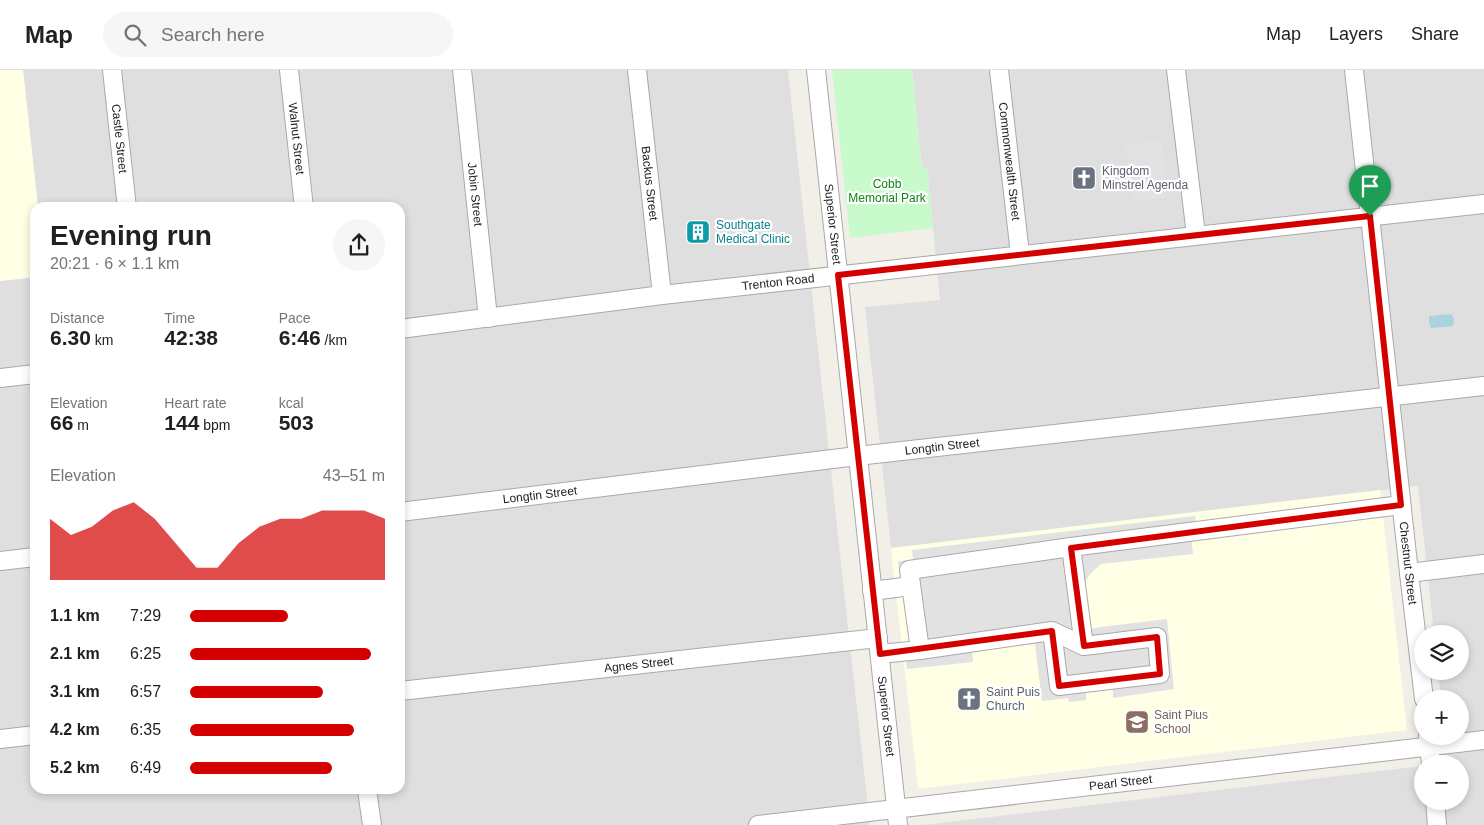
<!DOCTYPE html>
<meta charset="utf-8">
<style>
:root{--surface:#fff;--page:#f6f6f6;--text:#202124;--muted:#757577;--line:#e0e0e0;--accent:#d40000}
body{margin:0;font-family:Arial,sans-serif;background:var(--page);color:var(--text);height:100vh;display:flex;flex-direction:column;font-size:19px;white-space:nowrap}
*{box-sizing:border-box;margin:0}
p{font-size:16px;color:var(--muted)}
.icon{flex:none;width:28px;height:28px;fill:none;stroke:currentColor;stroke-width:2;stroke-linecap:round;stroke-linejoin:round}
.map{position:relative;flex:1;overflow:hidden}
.sheet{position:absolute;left:30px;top:132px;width:375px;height:592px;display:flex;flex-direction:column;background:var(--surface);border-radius:15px;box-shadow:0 2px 8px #0003}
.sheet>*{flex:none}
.controls{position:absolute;left:1414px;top:555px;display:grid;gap:10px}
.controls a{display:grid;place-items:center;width:55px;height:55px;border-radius:50%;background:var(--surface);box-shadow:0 2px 8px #0003;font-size:25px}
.pin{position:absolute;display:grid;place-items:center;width:42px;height:42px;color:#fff;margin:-51px -21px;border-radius:50% 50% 50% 0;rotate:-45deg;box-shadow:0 0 5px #0007}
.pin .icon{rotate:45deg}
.round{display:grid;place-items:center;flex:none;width:52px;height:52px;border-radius:26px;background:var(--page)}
.headline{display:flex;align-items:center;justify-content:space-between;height:85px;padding:0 20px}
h1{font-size:28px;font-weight:800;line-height:38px}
.metrics{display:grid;grid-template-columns:repeat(3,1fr);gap:8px;height:85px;padding:5px 20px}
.metrics div{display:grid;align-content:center}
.metrics b{font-size:21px;font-weight:800}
.metrics small{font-size:14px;font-weight:400}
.metrics p{font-size:14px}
.chart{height:140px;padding:10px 20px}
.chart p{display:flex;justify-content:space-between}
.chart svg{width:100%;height:90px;margin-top:5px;fill:var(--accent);opacity:.7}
ul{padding:0 20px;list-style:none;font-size:16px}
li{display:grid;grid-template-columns:80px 60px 1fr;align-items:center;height:38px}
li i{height:12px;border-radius:6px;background:var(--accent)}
header{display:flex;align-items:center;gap:30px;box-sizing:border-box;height:70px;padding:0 25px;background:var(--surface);border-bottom:1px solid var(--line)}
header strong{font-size:24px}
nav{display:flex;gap:28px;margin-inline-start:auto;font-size:18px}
.search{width:350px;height:45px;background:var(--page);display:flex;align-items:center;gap:12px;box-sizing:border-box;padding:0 18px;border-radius:28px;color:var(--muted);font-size:19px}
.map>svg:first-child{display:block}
</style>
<header>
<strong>Map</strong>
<div class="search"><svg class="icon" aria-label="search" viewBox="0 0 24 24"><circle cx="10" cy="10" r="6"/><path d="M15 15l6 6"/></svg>Search here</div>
<nav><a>Map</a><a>Layers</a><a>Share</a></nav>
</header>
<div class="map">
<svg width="1484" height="755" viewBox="0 0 1484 755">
<rect width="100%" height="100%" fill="#f2efe9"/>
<path fill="#e0dfdf" d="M 23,0 L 788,0 L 840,484 L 870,755 L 0,755 L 0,211 L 35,207 L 35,720 L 400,720 L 400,138 L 38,137 Z
M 912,0 L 1484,0 L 1484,755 L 923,755 L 1422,696 L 1422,731 L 1460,731 L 1460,694 L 1440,694 L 1448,693 L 1445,666 L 1460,666 L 1460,629 L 1441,629 L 1438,601 L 1460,601 L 1460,564 L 1434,564 L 1418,416 L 891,478 L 865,237 L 940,230 L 927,98 L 922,98 Z"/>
<path fill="#ffffe5" d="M 0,0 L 23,0 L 38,137 L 35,138 L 35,207 L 0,211 Z
M 1380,420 L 1407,660 L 918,719 L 891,478 Z"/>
<path fill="#c8facc" d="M 832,0 L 912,0 L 922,98 L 927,97 L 933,158 L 850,168 Z"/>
<path fill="#e2e2e2" d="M 1162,71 L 1168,127 L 1133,131 L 1126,75 Z
M 1195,446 L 1197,464 L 1191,465 L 1193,484 L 1101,494 L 1091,503 L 1085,512 L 1088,560 L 1100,557 L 1167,549 L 1174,619 L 1113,628 L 1113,618 L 1086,621 L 1086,630 L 1069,632 L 1068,628 L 1042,631 L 1035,574 L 972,581 L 973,592 L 907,599 L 903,573 L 914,570 L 909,527 L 902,525 L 898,491 L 913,490 L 912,480 Z"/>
<path fill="#aad3df" d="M 1451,244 L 1454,249 L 1453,256 L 1431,258 L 1429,253 L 1429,246 Z"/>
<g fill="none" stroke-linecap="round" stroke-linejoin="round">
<defs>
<g id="minor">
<path id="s1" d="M 112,0 L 127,138"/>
<path id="s2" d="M 289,0 L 304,138"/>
<path id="s3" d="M 462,0 L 488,248"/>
<path id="s4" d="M 637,0 L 662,225"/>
<path id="s5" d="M 816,0 L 898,755"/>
<path id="s6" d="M 999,0 L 1020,184"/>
<path d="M 1176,0 L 1196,165"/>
<path id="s7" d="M 1354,0 L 1409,503 L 1424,629"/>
<path id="s8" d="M 400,259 L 662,225 L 1484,134"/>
<path d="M 0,308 L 35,304"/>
<path id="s9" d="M 400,442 L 857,386 L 1484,316"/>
<path d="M 1071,477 L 1084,576"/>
<path d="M 0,491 L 35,487"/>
<path d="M 1409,503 L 1484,494"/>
<path d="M 872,521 L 911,516"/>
<path d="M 1052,561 L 1084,576 L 1157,567 L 1160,604 L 1059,616 L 1052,561 L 920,580 L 909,500 L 1071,477 L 1401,435"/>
<path d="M 880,584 L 920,580"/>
<path id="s10" d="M 400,621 L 878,568"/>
<path d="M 1428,666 L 1431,694"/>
<path d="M 0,669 L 35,665"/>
<path d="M 367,720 L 372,755"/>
<path d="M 1435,731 L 1437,755"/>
<path id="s11" d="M 758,755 L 1484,670"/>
</g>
</defs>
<use href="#minor" stroke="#a9a9a9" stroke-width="20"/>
<use href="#minor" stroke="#fff" stroke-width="18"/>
</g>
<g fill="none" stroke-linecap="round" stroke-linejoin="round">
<defs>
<path id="route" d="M 1370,146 L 1401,435 L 1071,478 L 1084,576 L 1157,567 L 1160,604 L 1059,616 L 1052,561 L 880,584 L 838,205 Z"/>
</defs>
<use href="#route" stroke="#fff" stroke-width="10"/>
<use href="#route" stroke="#d40000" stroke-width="6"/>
</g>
<defs>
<symbol id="church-square" viewBox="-11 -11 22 22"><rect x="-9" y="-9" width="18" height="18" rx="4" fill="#6b7280" stroke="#fff"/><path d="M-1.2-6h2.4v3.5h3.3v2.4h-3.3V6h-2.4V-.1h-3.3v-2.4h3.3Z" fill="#fff"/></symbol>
<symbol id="building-square" viewBox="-11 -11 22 22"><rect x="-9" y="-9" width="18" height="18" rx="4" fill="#0f9aa8" stroke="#fff"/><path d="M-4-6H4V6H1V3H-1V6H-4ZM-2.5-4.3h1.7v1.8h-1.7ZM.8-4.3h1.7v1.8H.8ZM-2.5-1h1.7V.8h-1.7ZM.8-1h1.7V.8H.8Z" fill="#fff"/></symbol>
<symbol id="school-square" viewBox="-11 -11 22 22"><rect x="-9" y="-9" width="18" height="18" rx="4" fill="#8d6e63" stroke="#fff"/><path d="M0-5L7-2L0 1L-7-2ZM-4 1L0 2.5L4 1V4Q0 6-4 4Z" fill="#fff"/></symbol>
</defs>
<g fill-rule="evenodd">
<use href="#church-square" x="1070" y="94" width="28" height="28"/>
<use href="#building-square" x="684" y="148" width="28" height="28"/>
<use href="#church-square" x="955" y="615" width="28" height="28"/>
<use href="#school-square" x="1123" y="638" width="28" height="28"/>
</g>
<g text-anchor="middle" stroke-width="4.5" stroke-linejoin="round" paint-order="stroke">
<g font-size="12" fill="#222" stroke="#fff">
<text dy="4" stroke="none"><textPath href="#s1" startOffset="69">Castle Street</textPath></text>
<text dy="4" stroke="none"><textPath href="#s2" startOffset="69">Walnut Street</textPath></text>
<text dy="4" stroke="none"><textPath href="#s6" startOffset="92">Commonwealth Street</textPath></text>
<text dy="4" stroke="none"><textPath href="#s4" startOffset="114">Backus Street</textPath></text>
<text dy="4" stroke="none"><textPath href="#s3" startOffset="125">Jobin Street</textPath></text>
<text dy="4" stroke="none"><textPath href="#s5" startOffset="155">Superior Street</textPath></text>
<text dy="4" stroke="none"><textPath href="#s8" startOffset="381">Trenton Road</textPath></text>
<text dy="4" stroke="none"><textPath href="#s9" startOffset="546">Longtin Street</textPath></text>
<text dy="4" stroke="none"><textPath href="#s9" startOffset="141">Longtin Street</textPath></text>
<text dy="4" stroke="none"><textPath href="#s7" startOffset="496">Chestnut Street</textPath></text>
<text dy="4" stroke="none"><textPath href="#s10" startOffset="240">Agnes Street</textPath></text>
<text dy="4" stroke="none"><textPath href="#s5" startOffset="650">Superior Street</textPath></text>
<text dy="4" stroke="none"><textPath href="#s11" startOffset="365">Pearl Street</textPath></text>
</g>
<g font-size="12" fill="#5b616d" stroke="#fff" text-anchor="start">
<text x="1102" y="105">Kingdom<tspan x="1102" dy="14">Minstrel Agenda</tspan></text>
<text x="986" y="626">Saint Puis<tspan x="986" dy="14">Church</tspan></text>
</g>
<g font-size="12" fill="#0c8416" stroke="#fff">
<text x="887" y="118">Cobb<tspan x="887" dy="14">Memorial Park</tspan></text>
</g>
<g font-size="12" fill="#0d838f" stroke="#fff" text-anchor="start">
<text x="716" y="159">Southgate<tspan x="716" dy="14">Medical Clinic</tspan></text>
</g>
<g font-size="12" fill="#785e54" stroke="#fff" text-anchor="start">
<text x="1154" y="649">Saint Pius<tspan x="1154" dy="14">School</tspan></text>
</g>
</g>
</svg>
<div class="controls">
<a><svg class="icon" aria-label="layers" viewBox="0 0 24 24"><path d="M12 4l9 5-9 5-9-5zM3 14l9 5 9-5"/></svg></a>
<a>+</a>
<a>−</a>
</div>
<div class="pin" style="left:1370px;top:146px;background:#1e9e55"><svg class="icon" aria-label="arrive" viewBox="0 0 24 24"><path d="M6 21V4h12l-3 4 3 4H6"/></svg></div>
<section class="sheet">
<div class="headline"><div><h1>Evening run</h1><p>20:21 · 6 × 1.1 km</p></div><a class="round"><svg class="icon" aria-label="share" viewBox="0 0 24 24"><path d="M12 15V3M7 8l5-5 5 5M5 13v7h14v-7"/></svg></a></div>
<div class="metrics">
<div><p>Distance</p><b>6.30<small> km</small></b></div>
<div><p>Time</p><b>42:38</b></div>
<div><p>Pace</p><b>6:46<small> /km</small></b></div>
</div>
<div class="metrics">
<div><p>Elevation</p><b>66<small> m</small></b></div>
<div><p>Heart rate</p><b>144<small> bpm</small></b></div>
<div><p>kcal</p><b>503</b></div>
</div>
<div class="chart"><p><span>Elevation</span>43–51 m</p>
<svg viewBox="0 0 160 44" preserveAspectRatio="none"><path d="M0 44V14L10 22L20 18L30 10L40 6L50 14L60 26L70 38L80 38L90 26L100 18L110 14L120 14L130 10L140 10L150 10L160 14V44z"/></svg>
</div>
<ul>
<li><b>1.1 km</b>7:29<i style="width:50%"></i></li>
<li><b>2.1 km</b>6:25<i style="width:93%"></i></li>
<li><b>3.1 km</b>6:57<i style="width:68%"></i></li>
<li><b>4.2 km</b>6:35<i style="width:84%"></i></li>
<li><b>5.2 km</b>6:49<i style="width:73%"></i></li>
</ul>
</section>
</div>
